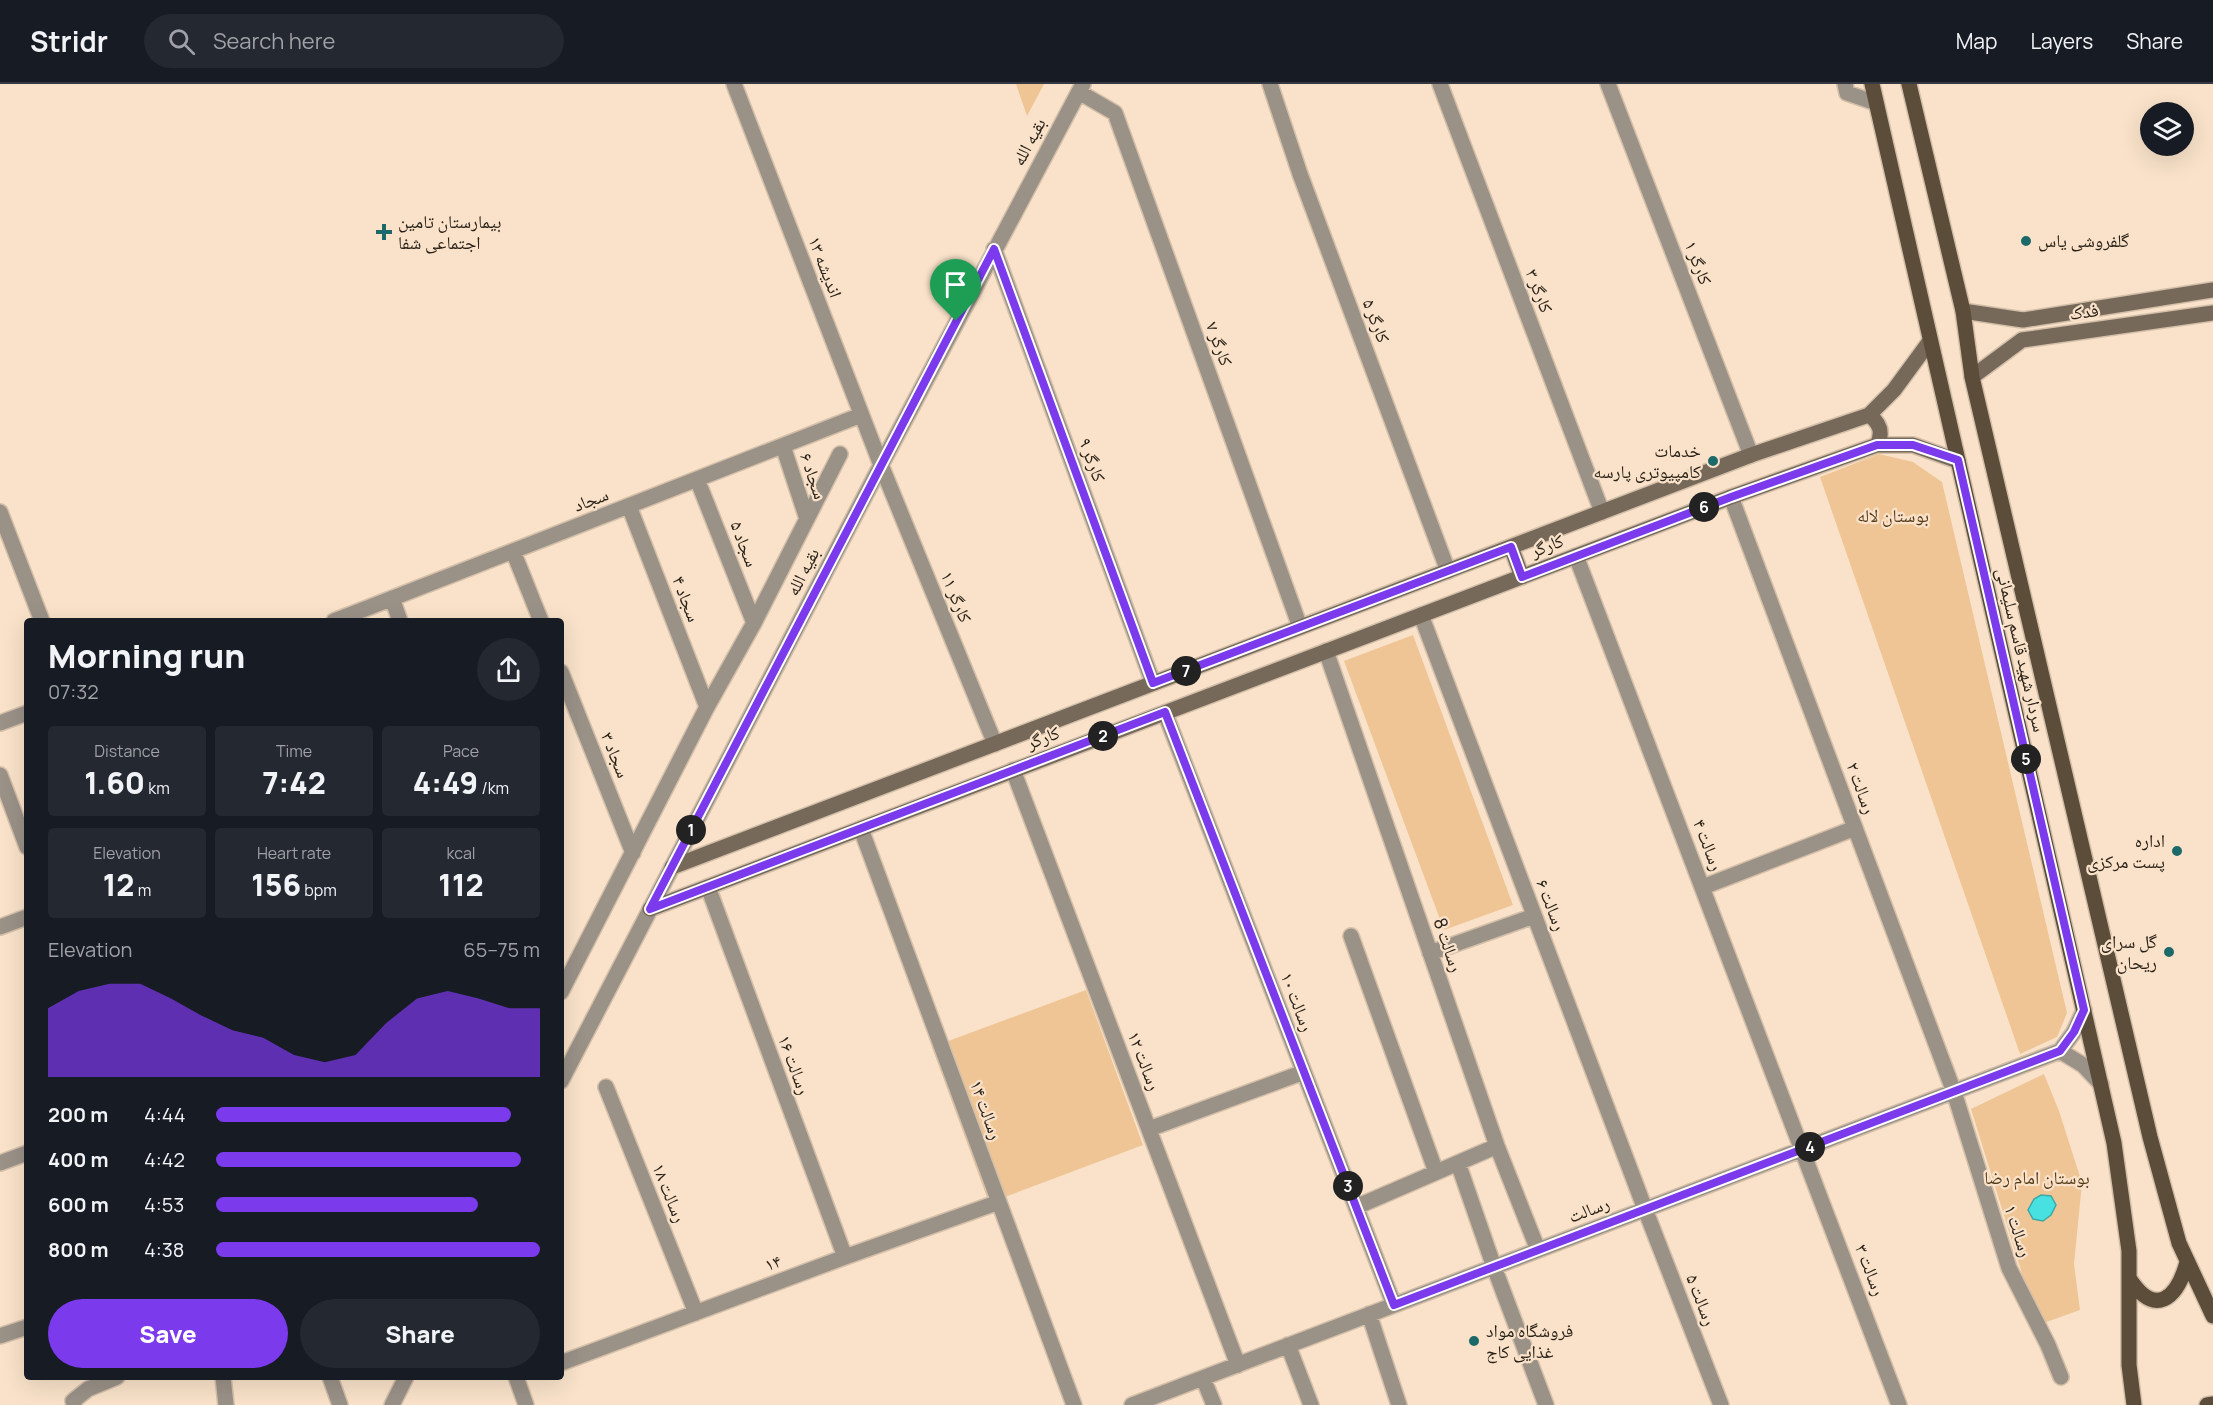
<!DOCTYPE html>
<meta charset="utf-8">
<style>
:root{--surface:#171b24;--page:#242831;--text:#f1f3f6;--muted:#9ea1a6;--line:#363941;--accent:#7c3aed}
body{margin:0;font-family:Manrope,"Noto Naskh Arabic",sans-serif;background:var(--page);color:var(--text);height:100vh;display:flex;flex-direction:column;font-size:22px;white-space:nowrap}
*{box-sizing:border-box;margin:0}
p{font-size:20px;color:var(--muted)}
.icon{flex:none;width:33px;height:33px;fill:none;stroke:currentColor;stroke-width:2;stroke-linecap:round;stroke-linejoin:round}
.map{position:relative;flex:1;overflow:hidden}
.panel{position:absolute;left:24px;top:534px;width:540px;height:762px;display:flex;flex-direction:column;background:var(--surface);border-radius:6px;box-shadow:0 6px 24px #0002}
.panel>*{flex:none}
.tools{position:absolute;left:2140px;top:18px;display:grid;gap:12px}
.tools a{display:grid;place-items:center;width:54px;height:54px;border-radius:50%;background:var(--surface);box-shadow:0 6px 24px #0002;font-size:30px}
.pin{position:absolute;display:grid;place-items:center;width:51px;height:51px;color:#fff;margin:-62px -26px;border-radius:50% 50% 50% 0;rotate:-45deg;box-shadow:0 0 6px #0007}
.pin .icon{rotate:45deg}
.km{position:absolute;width:30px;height:30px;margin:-15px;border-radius:50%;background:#222;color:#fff;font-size:16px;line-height:30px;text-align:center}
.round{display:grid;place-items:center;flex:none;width:63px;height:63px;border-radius:32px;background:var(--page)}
.overview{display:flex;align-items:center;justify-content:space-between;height:102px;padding:0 24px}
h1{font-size:33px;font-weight:800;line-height:45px}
.metrics{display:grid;grid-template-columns:repeat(3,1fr);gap:9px;height:102px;padding:6px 24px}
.metrics div{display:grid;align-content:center;border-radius:6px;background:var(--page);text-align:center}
.metrics b{font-size:30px;font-weight:800}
.metrics small{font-size:16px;font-weight:400}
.metrics p{font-size:16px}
.chart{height:168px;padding:12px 24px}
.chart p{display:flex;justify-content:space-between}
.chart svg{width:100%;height:108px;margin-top:6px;fill:var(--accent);opacity:.7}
.cta{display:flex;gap:12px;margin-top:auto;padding:12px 24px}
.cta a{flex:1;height:69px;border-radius:36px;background:var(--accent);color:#fff;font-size:24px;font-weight:800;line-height:69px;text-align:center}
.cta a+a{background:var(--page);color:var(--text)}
ul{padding:0 24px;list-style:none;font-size:20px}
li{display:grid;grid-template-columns:96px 72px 1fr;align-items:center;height:45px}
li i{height:15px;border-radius:8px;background:var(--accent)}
header{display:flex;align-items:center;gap:36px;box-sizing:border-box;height:84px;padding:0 30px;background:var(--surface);border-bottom:2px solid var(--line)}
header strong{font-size:28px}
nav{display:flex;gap:33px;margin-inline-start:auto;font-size:21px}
.search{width:420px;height:54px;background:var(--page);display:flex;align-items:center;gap:15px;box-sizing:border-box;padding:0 21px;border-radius:33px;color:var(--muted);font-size:22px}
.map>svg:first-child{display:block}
</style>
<header>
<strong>Stridr</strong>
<div class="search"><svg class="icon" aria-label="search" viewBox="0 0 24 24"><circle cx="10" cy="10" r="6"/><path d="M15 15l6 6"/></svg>Search here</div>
<nav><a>Map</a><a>Layers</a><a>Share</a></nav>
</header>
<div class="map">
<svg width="2213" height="1321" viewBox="0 0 2213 1321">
<rect width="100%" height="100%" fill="#f9e2c9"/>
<path fill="#efc595" d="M 1016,0 L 1044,0 L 1027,32 Z
M 1879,370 L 1913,378 L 1942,398 L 2067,929 L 2057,953 L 2020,970 L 1820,393 Z
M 1413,551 L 1513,821 L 1444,846 L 1344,577 Z
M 1086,906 L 1143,1061 L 989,1119 L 932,963 Z
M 2044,990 L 2059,1027 L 2082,1099 L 2074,1180 L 2080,1226 L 2038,1241 L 1971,1025 Z"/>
<path fill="#47e1e2" stroke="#3ea8a5" stroke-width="1.5" d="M 2041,1111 L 2051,1112 L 2056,1121 L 2051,1131 L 2043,1137 L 2033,1135 L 2028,1126 L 2034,1115 Z"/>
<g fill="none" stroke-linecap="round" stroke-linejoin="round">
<defs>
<path id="street" d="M 734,0 L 881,381 L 995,660
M 1270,0 L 1300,90 L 1448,487
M 1440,0 L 1602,428
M 1608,0 L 1751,371
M 1845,0 L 1847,9 L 1876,19
M 1079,8 L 1115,29 L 1300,543
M 994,165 L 1153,599
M 783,362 L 807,435
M 697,395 L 754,539
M 1731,413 L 1954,1008 L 2009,1184 L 2048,1261 L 2061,1293
M 629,422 L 707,623
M 0,428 L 42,537
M 513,467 L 541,537
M 1576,472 L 1899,1321
M 392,514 L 400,537
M 1421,531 L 1645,1125 L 1721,1321
M 334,537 L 861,331
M 1326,567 L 1497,1062 L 1538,1166
M 561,588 L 633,769
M 1165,629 L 1394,1221
M 0,639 L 27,629
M 1013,686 L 1238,1281
M 0,691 L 27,763
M 861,745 L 1074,1321
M 708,803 L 845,1173
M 1703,803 L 1855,744
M 0,843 L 27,833
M 1351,852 L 1436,1088
M 1430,869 L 1534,832
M 561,908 L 707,623 L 754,539 L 840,370
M 2060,967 L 2083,981 L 2101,1000
M 561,997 L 881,381 L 1083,0
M 606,1003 L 696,1229
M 1149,1045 L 1304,988
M 0,1079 L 27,1069
M 1458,1079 L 1494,1183 L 1546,1321
M 1356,1123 L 1497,1062
M 1369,1230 L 1399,1321
M 0,1252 L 27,1243
M 1288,1261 L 1311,1321
M 561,1279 L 845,1173 L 999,1118
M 223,1293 L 226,1321
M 330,1293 L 340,1321
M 516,1293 L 526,1321
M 1203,1294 L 1214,1321
M 74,1321 L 73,1317 L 88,1305 L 117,1293
M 392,1321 L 406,1293
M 1132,1321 L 2060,967 L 2074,948 L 2084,926"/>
<path id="secondary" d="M 1963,227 L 2023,236 L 2213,206
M 1972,293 L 2022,256 L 2213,229
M 1869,331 C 1881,340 1883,349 1877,361
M 1511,463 L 1522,493
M 672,783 L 1751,371 L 1869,331 L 1894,306 L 1930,257
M 650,825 L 1731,413 L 1877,361 L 1913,361 L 1958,377"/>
<path id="primary" d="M 1872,0 L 2114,1059 L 2129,1167 L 2129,1281 L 2134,1321
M 1909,0 L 1963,227 L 1972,293 L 2150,1053 L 2179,1159 L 2213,1232
M 2129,1194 C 2155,1234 2177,1215 2187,1178
M 2207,1321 L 2213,1320"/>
</defs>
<use href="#street" stroke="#d4bfa9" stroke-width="18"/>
<use href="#secondary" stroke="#d4bfa9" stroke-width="18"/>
<use href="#primary" stroke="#d4bfa9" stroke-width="18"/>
<use href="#street" stroke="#9a9187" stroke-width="15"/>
<use href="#secondary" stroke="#76695a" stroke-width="15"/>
<use href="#primary" stroke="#5c4c3a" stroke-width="15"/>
</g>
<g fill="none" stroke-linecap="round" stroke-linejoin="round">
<defs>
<path id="route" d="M 994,165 L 1153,599 L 1511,463 L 1522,493 L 1731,413 L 1877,361 L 1913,361 L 1958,376 L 2084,926 L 2074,948 L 2060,967 L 1394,1221 L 1165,628 L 650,825 Z"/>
</defs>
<use href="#route" stroke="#fff" stroke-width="12"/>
<use href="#route" stroke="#7c3aed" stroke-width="8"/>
</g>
<g fill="#1c6969" stroke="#f9e2c9" stroke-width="2">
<path d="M381 139h6v6h6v6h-6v6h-6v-6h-6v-6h6z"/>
<circle cx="2026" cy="157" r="6"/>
<circle cx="1713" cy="377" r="6"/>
<circle cx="2177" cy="767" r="6"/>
<circle cx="2169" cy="868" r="6"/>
<circle cx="1474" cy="1257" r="6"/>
</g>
<g text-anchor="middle" stroke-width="4.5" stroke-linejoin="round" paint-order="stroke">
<g font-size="18" fill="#2a2218" stroke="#f9e2c9">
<text transform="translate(1029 58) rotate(-62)" y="6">بقیه الله</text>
<text transform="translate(1698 179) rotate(69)" y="6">کارگر ۱</text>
<text transform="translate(825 183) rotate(69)" y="6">اندیشه ۱۳</text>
<text transform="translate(1539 207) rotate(69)" y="6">کارگر ۳</text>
<text transform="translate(2084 228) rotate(-8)" y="6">فدک</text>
<text transform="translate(1376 237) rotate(69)" y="6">کارگر ۵</text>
<text transform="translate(1219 260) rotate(70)" y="6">کارگر ۷</text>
<text transform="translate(1092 376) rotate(70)" y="6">کارگر ۹</text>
<text transform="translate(813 392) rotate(71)" y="6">سجاد ۶</text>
<text transform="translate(591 416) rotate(-21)" y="6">سجاد</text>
<text transform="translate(744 460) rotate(69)" y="6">سجاد ۵</text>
<text transform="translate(1547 462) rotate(-21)" y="6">کارگر</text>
<text transform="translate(803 488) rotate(-63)" y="6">بقیه الله</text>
<text transform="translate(956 513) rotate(68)" y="6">کارگر ۱۱</text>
<text transform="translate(686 515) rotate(69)" y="6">سجاد ۴</text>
<text transform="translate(2021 566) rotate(77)" y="6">سردار شهید قاسم سلیمانی</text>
<text transform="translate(1043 654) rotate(-21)" y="6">کارگر</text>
<text transform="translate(615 671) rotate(68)" y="6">سجاد ۳</text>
<text transform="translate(1861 704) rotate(70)" y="6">رسالت ۲</text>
<text transform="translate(1708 761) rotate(69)" y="6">رسالت ۴</text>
<text transform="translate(1551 821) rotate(69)" y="6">رسالت ۶</text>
<text transform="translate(1448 861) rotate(71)" y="6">رسالت 8</text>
<text transform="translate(1297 918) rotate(69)" y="6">رسالت ۱۰</text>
<text transform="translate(1144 977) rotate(69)" y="6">رسالت ۱۲</text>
<text transform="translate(794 981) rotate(70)" y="6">رسالت ۱۶</text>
<text transform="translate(986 1026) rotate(70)" y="6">رسالت ۱۴</text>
<text transform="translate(669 1109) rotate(68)" y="6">رسالت ۱۸</text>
<text transform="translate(1589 1126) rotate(-21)" y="6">رسالت</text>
<text transform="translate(2018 1147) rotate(72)" y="6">رسالت ۱</text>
<text transform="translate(773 1179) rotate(-20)" y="6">۱۴</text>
<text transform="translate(1870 1186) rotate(69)" y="6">رسالت ۳</text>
<text transform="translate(1701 1216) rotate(69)" y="6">رسالت ۵</text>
</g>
<g font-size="18" fill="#2a2218" stroke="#f9e2c9" text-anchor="start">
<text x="398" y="144">بیمارستان تامین<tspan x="398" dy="21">اجتماعی شفا</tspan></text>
<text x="2038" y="163">گلفروشی یاس</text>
<text x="1701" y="373" text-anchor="end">خدمات<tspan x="1701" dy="21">کامپیوتری پارسه</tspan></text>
<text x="2165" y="763" text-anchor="end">اداره<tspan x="2165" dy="21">پست مرکزی</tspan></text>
<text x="2157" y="864" text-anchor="end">گل سرای<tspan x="2157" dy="21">ریحان</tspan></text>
<text x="1486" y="1253">فروشگاه مواد<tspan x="1486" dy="21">غذایی کاج</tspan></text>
</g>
<g font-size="18" fill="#553a18" stroke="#f9e2c9">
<text x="1893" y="438">بوستان لاله</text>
<text x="2037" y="1100">بوستان امام رضا</text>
</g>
</g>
</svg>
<div class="tools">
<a><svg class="icon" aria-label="layers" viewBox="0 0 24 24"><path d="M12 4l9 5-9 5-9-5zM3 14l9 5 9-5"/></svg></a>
</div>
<div class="pin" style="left:956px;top:237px;background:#1e9e55"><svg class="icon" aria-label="arrive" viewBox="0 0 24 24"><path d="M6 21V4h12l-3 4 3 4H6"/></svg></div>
<b class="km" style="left:691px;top:746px">1</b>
<b class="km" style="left:1103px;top:652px">2</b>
<b class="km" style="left:1348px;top:1102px">3</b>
<b class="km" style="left:1810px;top:1063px">4</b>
<b class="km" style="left:2026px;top:675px">5</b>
<b class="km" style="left:1704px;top:423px">6</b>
<b class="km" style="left:1186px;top:587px">7</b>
<section class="panel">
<div class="overview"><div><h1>Morning run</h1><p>07:32</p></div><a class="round"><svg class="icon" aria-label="share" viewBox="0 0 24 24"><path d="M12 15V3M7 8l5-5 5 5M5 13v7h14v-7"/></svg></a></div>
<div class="metrics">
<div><p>Distance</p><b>1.60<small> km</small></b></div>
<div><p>Time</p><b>7:42</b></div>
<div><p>Pace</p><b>4:49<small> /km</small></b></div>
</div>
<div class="metrics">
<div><p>Elevation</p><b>12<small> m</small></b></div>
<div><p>Heart rate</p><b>156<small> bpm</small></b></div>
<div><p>kcal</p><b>112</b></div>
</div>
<div class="chart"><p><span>Elevation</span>65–75 m</p>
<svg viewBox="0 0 160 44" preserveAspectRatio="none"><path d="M0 44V16L10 9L20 6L30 6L40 12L50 19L60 25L70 28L80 35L90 38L100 35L110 22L120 12L130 9L140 12L150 16L160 16V44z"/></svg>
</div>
<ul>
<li><b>200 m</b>4:44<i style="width:91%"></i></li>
<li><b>400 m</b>4:42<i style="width:94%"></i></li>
<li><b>600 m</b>4:53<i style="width:81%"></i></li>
<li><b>800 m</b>4:38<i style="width:100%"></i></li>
</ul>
<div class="cta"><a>Save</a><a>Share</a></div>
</section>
</div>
